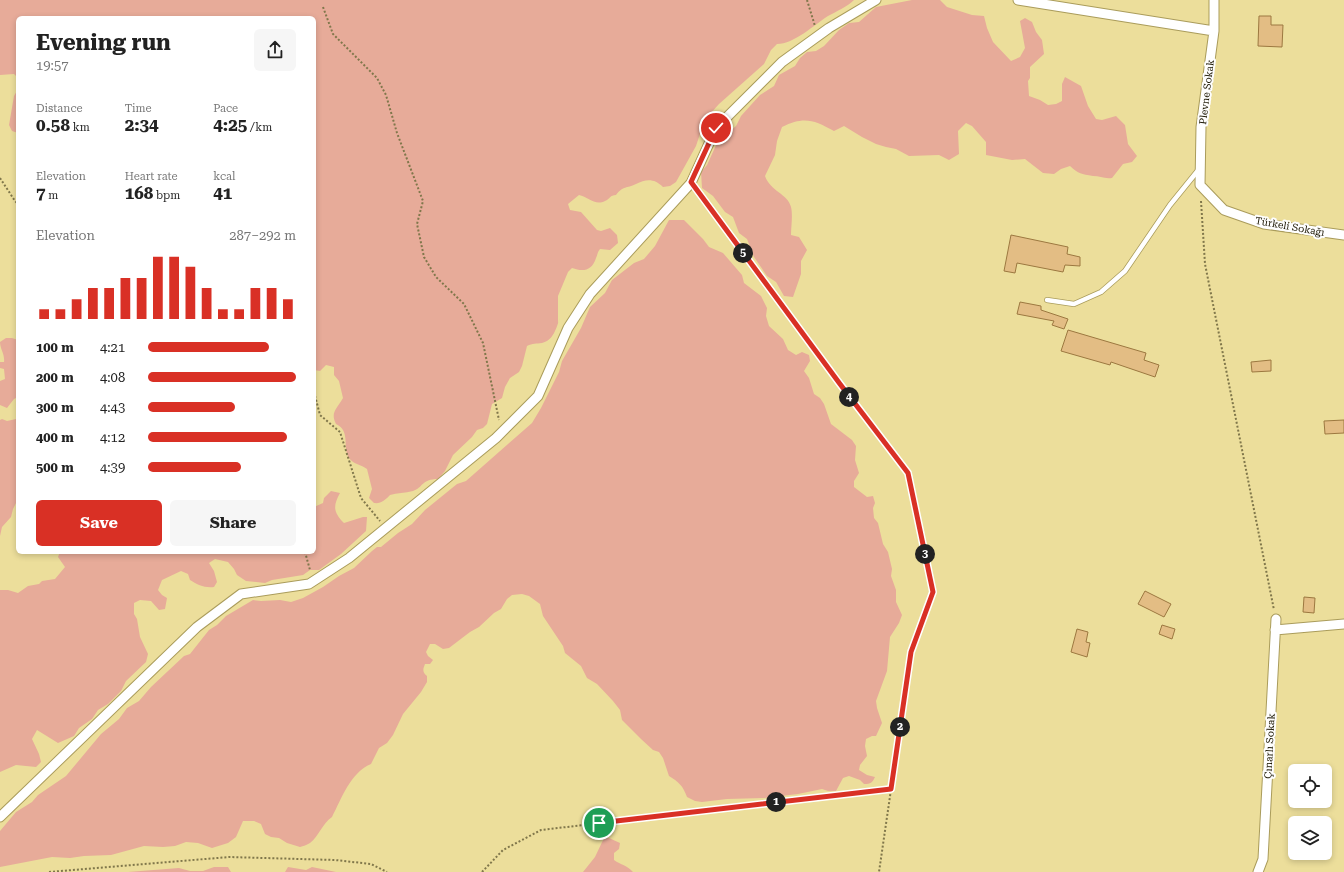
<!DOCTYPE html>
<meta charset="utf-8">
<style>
:root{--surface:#fff;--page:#f6f6f6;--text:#222;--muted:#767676;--accent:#d93025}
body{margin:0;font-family:"Roboto Serif",serif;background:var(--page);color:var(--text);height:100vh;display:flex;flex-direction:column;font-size:15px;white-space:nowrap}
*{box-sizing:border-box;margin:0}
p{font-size:13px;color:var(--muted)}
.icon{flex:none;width:22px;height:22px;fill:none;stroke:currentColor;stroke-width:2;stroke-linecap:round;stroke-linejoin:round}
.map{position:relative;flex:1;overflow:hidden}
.panel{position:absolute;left:16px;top:16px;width:300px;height:538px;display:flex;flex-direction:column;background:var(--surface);border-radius:6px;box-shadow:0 2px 6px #0003}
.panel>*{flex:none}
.buttons{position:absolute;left:1288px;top:764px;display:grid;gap:8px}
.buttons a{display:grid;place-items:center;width:44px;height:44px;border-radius:6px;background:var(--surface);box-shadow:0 2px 6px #0003;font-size:20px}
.pin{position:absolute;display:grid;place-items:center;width:34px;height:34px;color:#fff;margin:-17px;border:2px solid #fff;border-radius:50%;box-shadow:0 1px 4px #0007}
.km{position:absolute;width:20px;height:20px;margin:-10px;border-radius:50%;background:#222;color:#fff;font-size:11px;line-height:20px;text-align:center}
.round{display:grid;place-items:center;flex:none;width:42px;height:42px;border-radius:6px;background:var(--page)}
.summary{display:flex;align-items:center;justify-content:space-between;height:68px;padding:0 20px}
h1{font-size:22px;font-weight:700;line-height:30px}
.figures{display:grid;grid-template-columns:repeat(3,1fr);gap:6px;height:68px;padding:4px 20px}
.figures div{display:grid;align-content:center}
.figures b{font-size:17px;font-weight:700}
.figures small{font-size:11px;font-weight:400}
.figures p{font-size:11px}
.chart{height:112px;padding:8px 20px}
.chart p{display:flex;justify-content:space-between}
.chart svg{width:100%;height:72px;margin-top:4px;stroke:var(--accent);stroke-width:6}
.cta{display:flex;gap:8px;margin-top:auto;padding:8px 20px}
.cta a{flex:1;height:46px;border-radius:6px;background:var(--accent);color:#fff;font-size:16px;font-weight:700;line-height:46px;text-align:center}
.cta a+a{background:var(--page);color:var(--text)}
ul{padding:0 20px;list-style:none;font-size:13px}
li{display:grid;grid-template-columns:64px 48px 1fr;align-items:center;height:30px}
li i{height:10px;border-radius:5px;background:var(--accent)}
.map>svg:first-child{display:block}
</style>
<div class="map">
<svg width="1344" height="872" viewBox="0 0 1344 872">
<rect width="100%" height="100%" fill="#ecde9b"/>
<path fill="#e7ab99" d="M 0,0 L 854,0 C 847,7 837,11 828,16 C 814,25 794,44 777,44 L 771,50 L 764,64 L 719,104 L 710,114 L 700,134 L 696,146 L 676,182 L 670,186 L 663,187 C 654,178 646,179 636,184 C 626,189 624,185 616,195 C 610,195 610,199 605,201 C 595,206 588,197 579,195 L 568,204 L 570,210 L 581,212 L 597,230 L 601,231 L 610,228 L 617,235 L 618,243 L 610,250 L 600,249 C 597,253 598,254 596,258 C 592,271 583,272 572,268 L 568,272 L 558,296 L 558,323 L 560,318 C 556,328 554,340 542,343 C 536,344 533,343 527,346 L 522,366 L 519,372 L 510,378 L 505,387 L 502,398 L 492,404 L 487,424 L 483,428 L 477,430 L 472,437 L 453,455 L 445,471 L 438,479 C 421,479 423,488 413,491 C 405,493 397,493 390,495 C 385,500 381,504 374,503 L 369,498 L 372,489 L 367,469 C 361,464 354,465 349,458 C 342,447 351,431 336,424 C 330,412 337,409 343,398 L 339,381 L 334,375 L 334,367 L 326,365 L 320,371 L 314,370 L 314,18 L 18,18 L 18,133 L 12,131 L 9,125 L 14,96 L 18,89 L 18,78 L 14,74 L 0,75 Z
M 912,0 L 940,0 L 947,7 L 972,15 L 984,16 L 987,28 L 993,42 L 1011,61 L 1020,57 L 1025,48 L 1020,21 L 1025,18 L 1032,22 L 1036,32 L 1042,40 L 1044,54 L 1030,67 L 1030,78 L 1028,81 L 1029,96 L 1040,100 L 1048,105 L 1056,104 L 1062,101 L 1062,84 L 1065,77 L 1081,86 L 1088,106 L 1096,119 L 1102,120 L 1116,116 L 1125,125 L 1128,144 L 1137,156 L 1132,162 L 1123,164 L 1112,178 C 1104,179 1100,176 1093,176 C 1081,174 1079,174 1070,166 L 1061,169 L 1054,174 L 1043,173 L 1025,159 L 1012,160 L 986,155 L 986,142 L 972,126 L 966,123 L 958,131 L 959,154 L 949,160 L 939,155 L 909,156 L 896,149 L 886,147 L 876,144 L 862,137 L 844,126 L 834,131 C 814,120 804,116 782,127 L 777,141 L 775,155 L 765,176 C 770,191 788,194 791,207 C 793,215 791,227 791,235 L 799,237 L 807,250 L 801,261 L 801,274 L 793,297 L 784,296 L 776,282 L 767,276 L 754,257 L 747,239 L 739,233 L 733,217 L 725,212 L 713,196 L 702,188 L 701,172 L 707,165 L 718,141 L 736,126 L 741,116 L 760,95 L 774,86 L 779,75 L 795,66 L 800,58 L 807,52 L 816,51 L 824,46 L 839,30 L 849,23 L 859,22 L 876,7 Z
M 669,220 L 684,220 L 703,239 L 709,247 L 723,253 L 742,275 L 744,283 L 761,296 L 767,308 L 766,316 L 769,326 L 783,339 L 788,350 L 796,355 L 802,352 L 809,355 L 810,361 L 804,371 L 809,378 L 814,394 L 820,398 L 824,404 L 831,424 L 852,440 L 856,446 L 855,460 L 859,473 L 854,481 L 854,487 L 867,497 L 873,496 L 875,503 L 873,508 L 874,518 L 878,523 L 883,544 L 888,552 L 892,569 L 891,576 L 896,590 L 896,602 L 902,615 L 899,623 L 890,637 L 887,671 L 876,701 L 877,708 L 882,723 L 876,736 L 872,736 L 866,739 L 865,746 L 867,756 L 860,765 L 859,770 L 867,775 L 875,777 C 872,783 871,784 864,784 L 860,780 L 849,776 L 843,778 L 836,791 L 828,791 L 822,789 L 798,794 L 764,798 L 727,799 L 702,802 L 695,801 L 687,797 C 683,786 679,782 669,776 L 663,758 L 659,752 L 653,750 L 641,739 L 622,720 L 620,710 L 613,701 L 597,684 L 587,678 L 581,666 L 565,653 L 563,646 L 543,616 L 540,604 L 529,596 L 522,594 L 512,595 L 507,599 L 501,609 L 494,613 L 479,627 L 470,632 L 449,648 L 443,649 L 435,644 L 430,644 L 426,652 L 428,656 L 433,660 L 430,664 L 425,664 C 423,669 422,672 427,676 L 427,682 L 421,692 L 403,714 L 393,735 L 387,743 L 379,748 L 371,764 C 350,773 342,798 332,817 C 322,824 319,836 310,843 C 307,845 303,846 300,847 L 287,843 L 279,838 L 271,837 L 265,834 L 261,824 L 254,821 L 243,821 L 236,837 L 228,843 L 212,848 L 198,843 L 186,842 L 175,846 L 163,847 L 144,846 L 111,855 L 84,856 L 70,858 L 52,857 L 0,867 L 0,831 L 16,812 L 32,802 L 38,795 L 66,776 L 101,734 L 119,719 L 127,708 L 139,701 L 151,687 L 184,656 L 190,654 L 209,630 L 217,625 L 226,616 L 253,600 L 261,601 L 280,600 L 291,602 L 303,598 L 323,587 L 339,576 L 354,568 L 372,551 L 377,547 L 381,547 L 398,533 L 412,524 L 425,510 L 457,484 L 466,481 L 532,423 L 541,408 L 559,372 L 562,361 L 581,328 L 590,307 L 605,293 L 612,280 L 634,263 L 644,259 L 655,246 Z
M 6,338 L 12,338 L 18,340 L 18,397 L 14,399 L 7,408 L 0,405 L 0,381 L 5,379 L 4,369 L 0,368 L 0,362 L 4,362 C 5,354 0,349 0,342 Z
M 2,419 L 7,421 L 16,419 L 18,420 L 18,499 L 13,509 L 11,517 L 2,527 L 0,536 L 0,420 Z
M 331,491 L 340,493 C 333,506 333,512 344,523 L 363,517 L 367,517 L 366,531 L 341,554 L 319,570 L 310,570 L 303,575 L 272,580 L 265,583 L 246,581 L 237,575 L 234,569 L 228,562 L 215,559 L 209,563 L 214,571 L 217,582 L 214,587 C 204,588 198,585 190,580 L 188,574 L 181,571 L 162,580 L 158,590 L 162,595 L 167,598 L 165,609 L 159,610 L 151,601 L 140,600 L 134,603 L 134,614 L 137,619 L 140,637 L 148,654 L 146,662 L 126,681 L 121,691 L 108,704 L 98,710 L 92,719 L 79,728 L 74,736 L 58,743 L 37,730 L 32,739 L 39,754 L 41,762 L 36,767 L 16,765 L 0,772 L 0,590 L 8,590 L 18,593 L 28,586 L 39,584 L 42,581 L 55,579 L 65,567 L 58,557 L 60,552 L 314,552 L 314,507 L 323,503 L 324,498 Z
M 604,838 L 609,838 L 620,843 L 619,849 L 614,853 L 614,860 C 621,865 627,865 633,872 L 583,872 L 595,857 Z
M 214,867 L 228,867 L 231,872 L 128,872 L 179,868 L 190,871 L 203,871 Z
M 288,867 L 306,870 L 312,867 L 336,872 L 285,872 Z"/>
<path fill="#e3bd84" stroke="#9c7840" d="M 1259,16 L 1271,16 L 1271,25 L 1283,25 L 1282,47 L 1258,46 Z
M 1011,235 L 1068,247 L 1067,254 L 1080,257 L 1080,266 L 1065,265 L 1063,272 L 1017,263 L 1015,273 L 1004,271 Z
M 1020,302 L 1041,306 L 1041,310 L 1068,319 L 1064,329 L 1052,325 L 1054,321 L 1017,314 Z
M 1068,330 L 1146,353 L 1144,360 L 1159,365 L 1155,377 L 1111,362 L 1110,365 L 1061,351 Z
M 1271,360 L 1271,371 L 1252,372 L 1251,362 Z
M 1344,420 L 1344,433 L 1325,434 L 1324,421 Z
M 1145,591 L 1171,604 L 1164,617 L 1138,604 Z
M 1304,597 L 1315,598 L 1314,613 L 1303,612 Z
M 1162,625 L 1175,629 L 1172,639 L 1159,634 Z
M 1077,629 L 1088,632 L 1086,642 L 1090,643 L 1087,657 L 1071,652 Z"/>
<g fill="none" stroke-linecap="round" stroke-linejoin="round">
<defs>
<path id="service" d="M 1047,300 L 1074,304 L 1101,292 L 1125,271 L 1170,205 L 1200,168"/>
<path id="minor" d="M 1018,0 L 1214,31
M 1214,0 L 1214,31 L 1201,127 L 1200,185 L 1224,210 L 1264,224 L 1344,235
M 1275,630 L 1344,624
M 0,817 L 197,627 L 241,594 L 309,584 L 349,558 L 496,438 L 538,396 L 568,328 L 590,294 L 691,183 L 716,128 L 782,62 L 829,28 L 876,0
M 1258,872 L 1263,859 L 1276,619"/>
</defs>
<use href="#service" stroke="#aa9c5b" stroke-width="6"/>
<use href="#minor" stroke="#aa9c5b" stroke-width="11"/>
<path stroke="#80774b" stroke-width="2" stroke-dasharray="2 2" stroke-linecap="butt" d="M 807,0 L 815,26
M 323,7 L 333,34 L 377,78 L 386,95 L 397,133 L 423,201 L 417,224 L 424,257 L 436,277 L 464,304 L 483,343 L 499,420
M 0,178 L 15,201 L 18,204
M 698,192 L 839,384 L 908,473 L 933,592 L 911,652 L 879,872
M 1201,201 L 1205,264 L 1274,610
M 314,392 L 320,415 L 340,432 L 361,498 L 380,521
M 305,552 L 310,570
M 49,872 L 229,857 L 335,860 L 371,864 L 387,872
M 482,872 L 503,850 L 541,830 L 891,789"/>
<use href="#service" stroke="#fff" stroke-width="4.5"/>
<use href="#minor" stroke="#fff" stroke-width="9"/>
</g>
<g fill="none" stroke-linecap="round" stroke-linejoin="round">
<defs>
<path id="route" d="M 599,823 L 891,789 L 911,652 L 933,592 L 908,473 L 840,384 L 691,182 L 716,128"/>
</defs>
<use href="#route" stroke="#fff" stroke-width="8"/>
<use href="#route" stroke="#d93025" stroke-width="5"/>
</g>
<g text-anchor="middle" stroke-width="4" stroke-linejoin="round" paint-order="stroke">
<g font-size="10" fill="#1a1500" stroke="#fefefe">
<text transform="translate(1206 92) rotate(-83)" y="4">Plevne Sokak</text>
<text transform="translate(1290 226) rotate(10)" y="4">Türkeli Sokağı</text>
<text transform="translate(1269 746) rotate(-87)" y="4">Çınarlı Sokak</text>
</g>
</g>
</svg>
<div class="buttons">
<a><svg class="icon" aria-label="locate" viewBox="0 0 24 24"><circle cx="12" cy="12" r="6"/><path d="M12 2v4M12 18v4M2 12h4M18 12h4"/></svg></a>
<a><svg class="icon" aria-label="layers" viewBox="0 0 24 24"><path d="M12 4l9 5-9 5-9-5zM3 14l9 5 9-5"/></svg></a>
</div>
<div class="pin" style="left:599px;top:823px;background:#1e9e55"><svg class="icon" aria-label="arrive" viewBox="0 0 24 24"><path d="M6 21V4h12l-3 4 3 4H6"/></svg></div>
<div class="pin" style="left:716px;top:128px;background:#d93025"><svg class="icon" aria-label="check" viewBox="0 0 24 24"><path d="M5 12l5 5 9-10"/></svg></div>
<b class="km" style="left:776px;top:802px">1</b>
<b class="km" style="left:900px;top:727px">2</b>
<b class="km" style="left:925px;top:554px">3</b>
<b class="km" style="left:849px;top:397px">4</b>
<b class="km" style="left:743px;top:253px">5</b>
<section class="panel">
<div class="summary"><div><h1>Evening run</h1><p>19:57</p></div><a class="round"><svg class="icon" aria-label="share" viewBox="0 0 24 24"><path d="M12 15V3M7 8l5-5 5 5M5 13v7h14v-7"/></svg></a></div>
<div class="figures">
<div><p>Distance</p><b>0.58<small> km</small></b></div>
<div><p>Time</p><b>2:34</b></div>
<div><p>Pace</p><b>4:25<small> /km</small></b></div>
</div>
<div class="figures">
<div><p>Elevation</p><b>7<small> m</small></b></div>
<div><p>Heart rate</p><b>168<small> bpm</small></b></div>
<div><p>kcal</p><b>41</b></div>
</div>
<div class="chart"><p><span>Elevation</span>287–292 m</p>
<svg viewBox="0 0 160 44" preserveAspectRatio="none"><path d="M5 44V38M15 44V38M25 44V32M35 44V25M45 44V25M55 44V19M65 44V19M75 44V6M85 44V6M95 44V12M105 44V25M115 44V38M125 44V38M135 44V25M145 44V25M155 44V32"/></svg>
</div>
<ul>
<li><b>100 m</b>4:21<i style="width:82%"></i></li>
<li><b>200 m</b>4:08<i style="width:100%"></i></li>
<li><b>300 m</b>4:43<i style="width:59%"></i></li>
<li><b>400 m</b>4:12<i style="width:94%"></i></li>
<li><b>500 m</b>4:39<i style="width:63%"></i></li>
</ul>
<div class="cta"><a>Save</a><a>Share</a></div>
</section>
</div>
